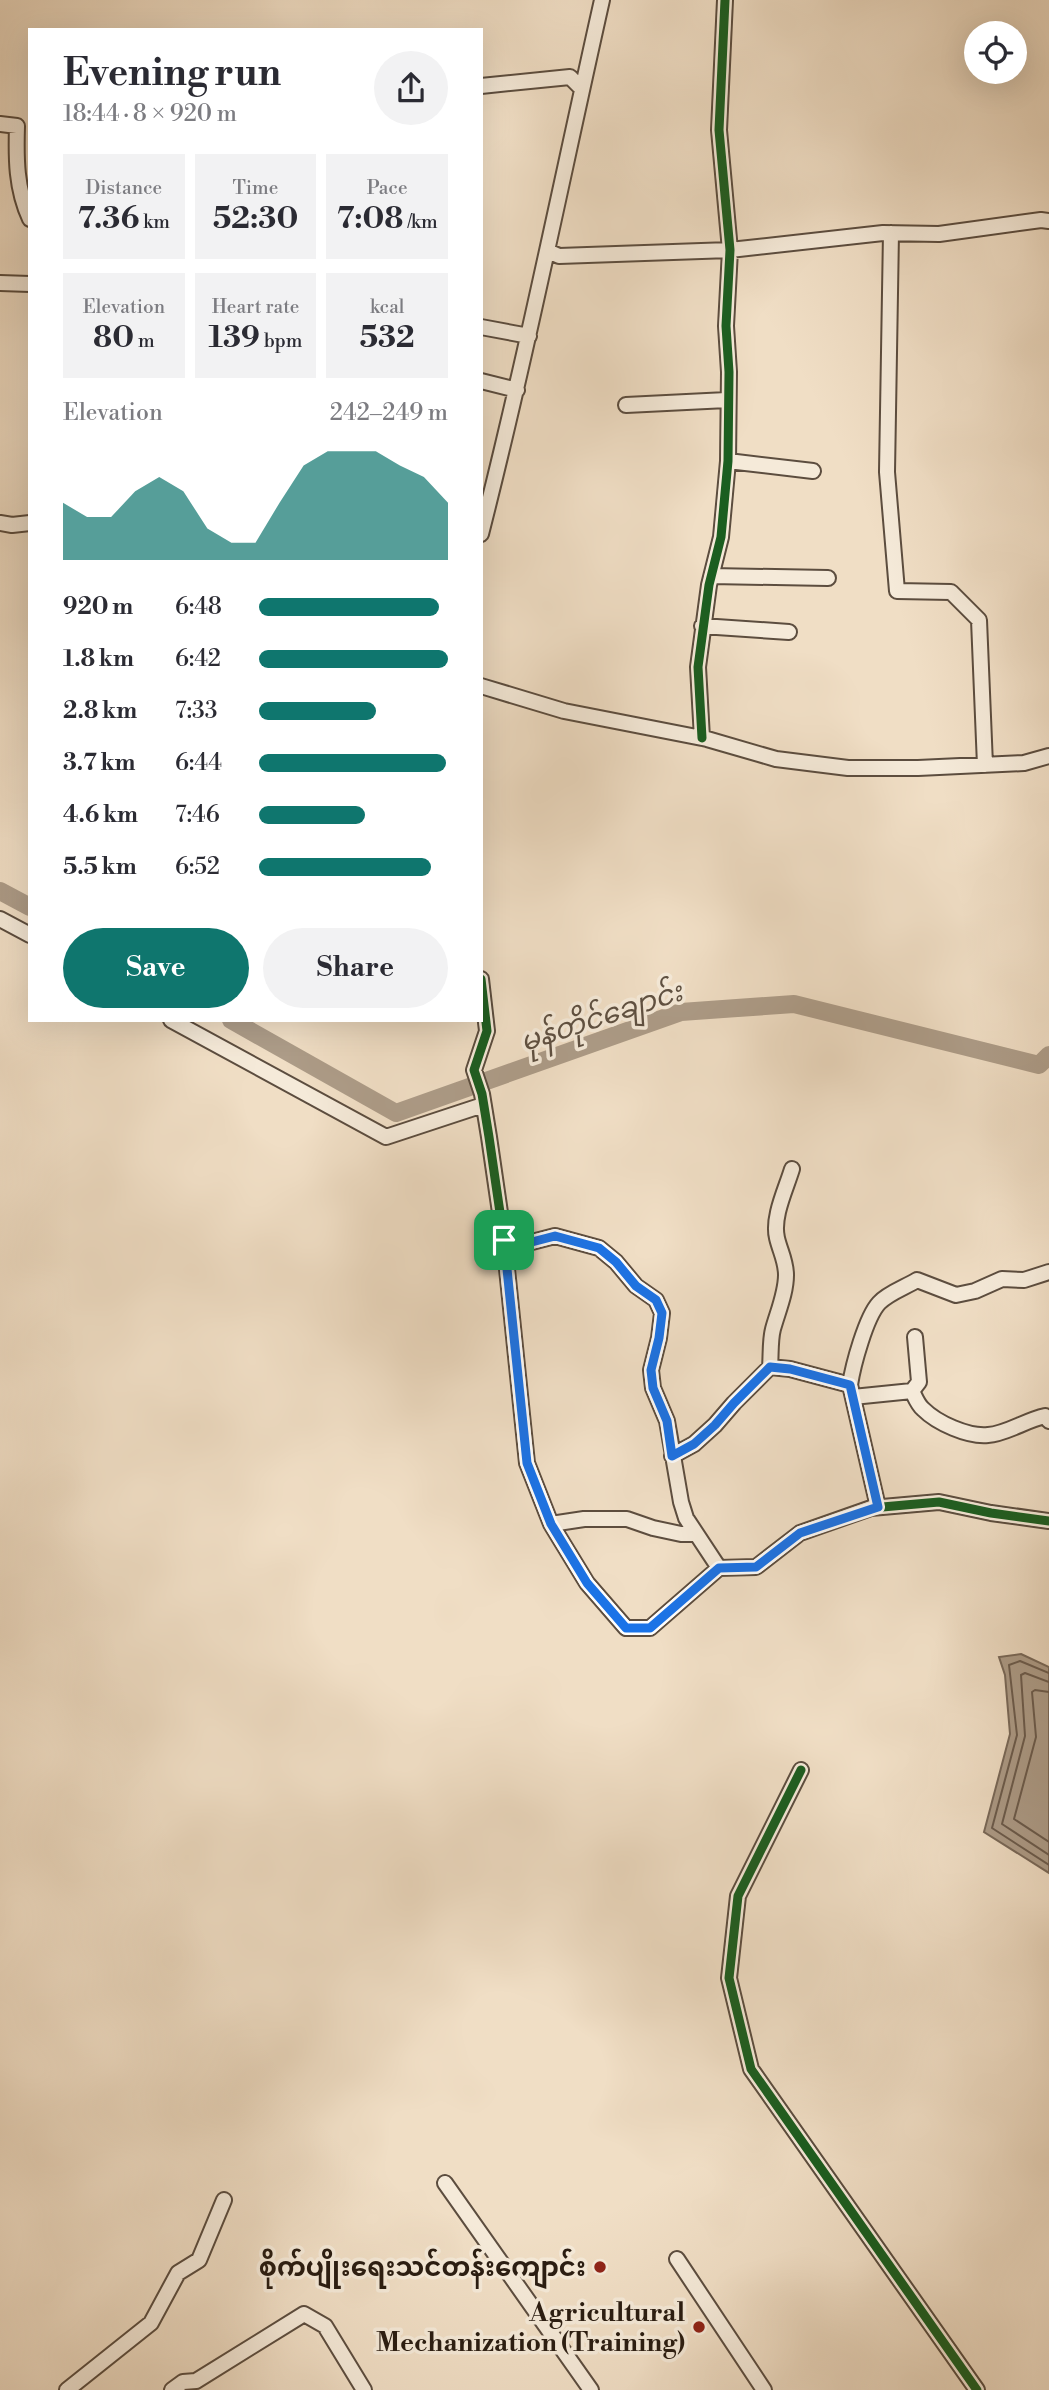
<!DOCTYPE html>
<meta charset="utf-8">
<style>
:root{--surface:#fff;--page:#f2f2f3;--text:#2b2b33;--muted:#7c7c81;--accent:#0f766e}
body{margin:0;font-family:"Libre Bodoni","Noto Sans Myanmar",serif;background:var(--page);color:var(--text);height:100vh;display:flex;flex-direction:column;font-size:26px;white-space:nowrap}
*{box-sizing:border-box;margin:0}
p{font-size:23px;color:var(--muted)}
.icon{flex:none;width:38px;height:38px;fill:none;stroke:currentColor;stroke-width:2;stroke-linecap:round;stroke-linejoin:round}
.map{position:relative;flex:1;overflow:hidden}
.details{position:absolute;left:28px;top:28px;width:455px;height:994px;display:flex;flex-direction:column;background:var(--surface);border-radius:0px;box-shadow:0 7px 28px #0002}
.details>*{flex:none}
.buttons{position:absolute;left:964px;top:21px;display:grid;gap:14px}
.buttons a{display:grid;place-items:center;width:63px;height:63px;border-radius:50%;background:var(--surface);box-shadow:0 7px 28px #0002;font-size:35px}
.pin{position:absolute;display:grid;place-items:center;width:60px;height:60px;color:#fff;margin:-30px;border-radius:14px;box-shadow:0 4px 10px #0006}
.round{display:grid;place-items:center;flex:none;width:74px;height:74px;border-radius:37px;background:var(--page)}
.headline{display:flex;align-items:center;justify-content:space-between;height:119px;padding:0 35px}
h1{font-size:38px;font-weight:700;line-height:52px}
.stats{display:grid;grid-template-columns:repeat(3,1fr);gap:10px;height:119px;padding:7px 35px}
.stats div{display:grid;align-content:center;border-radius:0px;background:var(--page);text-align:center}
.stats b{font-size:30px;font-weight:700}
.stats small{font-size:19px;font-weight:400}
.stats p{font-size:19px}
.chart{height:196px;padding:14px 35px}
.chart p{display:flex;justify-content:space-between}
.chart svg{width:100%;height:126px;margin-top:7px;fill:var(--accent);opacity:.7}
.action{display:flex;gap:14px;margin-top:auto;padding:14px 35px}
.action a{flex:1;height:80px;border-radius:42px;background:var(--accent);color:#fff;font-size:28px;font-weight:700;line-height:80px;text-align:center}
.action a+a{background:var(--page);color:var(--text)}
ul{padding:0 35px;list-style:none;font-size:23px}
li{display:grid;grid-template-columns:112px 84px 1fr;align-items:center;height:52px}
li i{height:18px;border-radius:9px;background:var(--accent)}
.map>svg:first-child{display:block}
</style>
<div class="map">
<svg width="1049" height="2390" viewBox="0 0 1049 2390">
<rect width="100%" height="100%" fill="#f0dec5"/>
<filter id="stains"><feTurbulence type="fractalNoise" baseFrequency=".00286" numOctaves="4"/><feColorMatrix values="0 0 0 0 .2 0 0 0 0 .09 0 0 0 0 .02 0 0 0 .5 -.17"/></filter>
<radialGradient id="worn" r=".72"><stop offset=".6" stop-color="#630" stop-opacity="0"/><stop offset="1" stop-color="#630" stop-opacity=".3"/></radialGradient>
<path fill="#ad9c88" stroke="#796959" stroke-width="2" d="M 1021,1654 L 1049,1667 L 1049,1873 L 984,1832 L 1010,1734 L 1005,1675 L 999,1657 Z"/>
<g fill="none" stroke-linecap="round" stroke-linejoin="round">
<path stroke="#6c5c4d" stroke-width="2" d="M 1049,1673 L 1020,1661 L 1009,1665 L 1017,1735 L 992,1828 L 1049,1865
M 1049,1682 L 1025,1673 L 1021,1675 L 1025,1736 L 1002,1824 L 1049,1855
M 1049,1692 L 1035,1690 L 1032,1692 L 1036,1737 L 1014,1819 L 1049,1842"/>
<path stroke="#ad9c88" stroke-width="18" d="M 0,891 L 30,907
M 231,1020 L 396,1113 L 681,1012 L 794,1004 L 1039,1065 L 1049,1055"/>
<defs>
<path id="minor" d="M 481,86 L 570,77 L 582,89
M 0,124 L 17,126 C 16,158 16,189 30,219
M 891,233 L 887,472 L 897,591 L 951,592 L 979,620 L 985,765
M 548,251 L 559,256 L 730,250 L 883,233 L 939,234 L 1041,220 L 1049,221
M 0,283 L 30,284
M 481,327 L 529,336
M 481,381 L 517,390
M 626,405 L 727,400
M 728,461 L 813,471
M 0,523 L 12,525 L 30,523
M 481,534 C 526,357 562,178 602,0
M 711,576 L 828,578
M 702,626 L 789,632
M 481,686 L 564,711 L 707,739 L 776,759 L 848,768 L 918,768 L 1024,763 L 1049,756
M 702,738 L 698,667 L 709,585 L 721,537 L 728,461 L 729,372 L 726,326 L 730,250 L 719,130 L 725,0
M 0,919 L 30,935
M 481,979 L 487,1031 L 474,1070 L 482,1094 L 489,1137 L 504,1240 L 527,1463 L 551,1524 L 587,1583 L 626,1628 L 650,1628 L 719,1568 L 756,1567 L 800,1533 L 871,1508 L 939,1502 L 991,1513 L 1049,1521
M 171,1020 L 386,1137 L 483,1105
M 504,1240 L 528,1243 L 555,1236 L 599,1248 L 616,1262 L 636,1286 L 656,1300 L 662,1313 L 659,1338 L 651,1370 L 653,1388 L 667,1421 L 681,1502 L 686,1518 L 719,1568
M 770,1367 C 771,1355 770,1340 773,1329 C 778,1311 786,1293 786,1275 C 786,1261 780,1251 777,1238 C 772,1217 786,1189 792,1169
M 850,1385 C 853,1365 866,1317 879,1303 C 888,1293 906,1287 917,1280 L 956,1295 L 975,1291 L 1002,1279 L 1024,1280 L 1049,1272
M 912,1391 L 919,1382 L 915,1337
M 853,1397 L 912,1391 C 915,1397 918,1405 923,1409 C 937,1423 968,1437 988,1435 C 1006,1434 1026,1420 1045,1416 L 1049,1421
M 672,1456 L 694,1444 L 715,1425 L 734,1403 L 770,1367 L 790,1369 L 850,1385 L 878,1507
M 551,1524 L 584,1519 L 627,1519 L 653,1528 L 681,1534 L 696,1534
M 801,1770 L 738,1896 L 729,1978 L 751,2069 L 977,2390
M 445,2183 L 591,2390
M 677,2259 L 764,2390
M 67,2390 L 151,2323 L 178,2273 L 199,2260 L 224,2200
M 172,2390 L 183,2382 L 196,2381 L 304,2314 L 325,2326 L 364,2390"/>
</defs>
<use href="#minor" stroke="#5c4d3f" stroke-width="18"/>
<use href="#minor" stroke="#f5ead9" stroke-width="14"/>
<defs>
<path id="cycleway" d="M 702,738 L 698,667 L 709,585 L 721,537 L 728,461 L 729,372 L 726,326 L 730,250 L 719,130 L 725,0
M 481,979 L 487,1031 L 474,1070 L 482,1094 L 489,1137 L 504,1240 L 527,1463 L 551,1524 L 587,1583 L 626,1628 L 650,1628 L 719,1568 L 756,1567 L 800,1533 L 871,1508 L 939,1502 L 991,1513 L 1049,1521
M 801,1770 L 738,1896 L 729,1978 L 751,2069 L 977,2390"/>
</defs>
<use href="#cycleway" stroke="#f5ead9" stroke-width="13"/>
<use href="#cycleway" stroke="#1b5e20" stroke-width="9"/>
</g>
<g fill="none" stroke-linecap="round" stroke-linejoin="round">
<defs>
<path id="route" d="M 555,1236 L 599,1248 L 616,1262 L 636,1286 L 656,1300 L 662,1313 L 659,1338 L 651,1370 L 653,1388 L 667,1421 L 672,1456 L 694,1444 L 715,1425 L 734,1403 L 770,1367 L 790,1369 L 850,1385 L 878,1507 L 800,1533 L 756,1567 L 719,1568 L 650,1628 L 626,1628 L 587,1583 L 551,1524 L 527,1463 L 504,1240 L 528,1243 Z"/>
</defs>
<use href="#route" stroke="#fff" stroke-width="14"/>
<use href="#route" stroke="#1a73e8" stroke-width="9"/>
</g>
<g fill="#8f2418" stroke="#f5ead9" stroke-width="2.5">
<circle cx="600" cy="2267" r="7"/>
<circle cx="699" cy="2327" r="7"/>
</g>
<g text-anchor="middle" stroke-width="7" stroke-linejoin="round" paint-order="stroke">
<g font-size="26" font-weight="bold" fill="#2a1d12" stroke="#f5ead9" text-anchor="end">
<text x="586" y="2276">စိုက်ပျိုးရေးသင်တန်းကျောင်း</text>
<text x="685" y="2321">Agricultural<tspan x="685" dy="30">Mechanization (Training)</tspan></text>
</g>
<g font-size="28" font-style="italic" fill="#5e5041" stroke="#f5ead9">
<text transform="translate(601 1016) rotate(-18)" y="10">မုန်တိုင်ချောင်း</text>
</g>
</g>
<rect width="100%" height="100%" filter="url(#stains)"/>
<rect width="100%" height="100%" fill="url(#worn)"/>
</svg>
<div class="buttons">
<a><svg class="icon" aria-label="locate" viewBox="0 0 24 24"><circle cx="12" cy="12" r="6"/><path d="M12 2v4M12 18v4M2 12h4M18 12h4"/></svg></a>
</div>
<div class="pin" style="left:504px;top:1240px;background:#1e9e55"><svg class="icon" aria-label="arrive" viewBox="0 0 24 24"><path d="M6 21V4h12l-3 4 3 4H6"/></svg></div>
<section class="details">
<div class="headline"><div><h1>Evening run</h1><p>18:44 · 8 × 920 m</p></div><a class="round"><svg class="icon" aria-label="share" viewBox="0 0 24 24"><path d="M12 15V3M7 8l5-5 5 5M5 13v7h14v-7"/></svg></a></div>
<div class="stats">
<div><p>Distance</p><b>7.36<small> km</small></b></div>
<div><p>Time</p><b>52:30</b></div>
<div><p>Pace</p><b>7:08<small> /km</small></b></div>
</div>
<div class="stats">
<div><p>Elevation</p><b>80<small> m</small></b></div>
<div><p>Heart rate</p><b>139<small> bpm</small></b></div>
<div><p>kcal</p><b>532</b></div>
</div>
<div class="chart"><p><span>Elevation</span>242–249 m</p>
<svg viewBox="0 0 160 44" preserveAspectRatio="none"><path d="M0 44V24L10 29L20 29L30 20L40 15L50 20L60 33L70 38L80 38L90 24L100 11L110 6L120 6L130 6L140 11L150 15L160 24V44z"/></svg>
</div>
<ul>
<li><b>920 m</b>6:48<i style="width:95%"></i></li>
<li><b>1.8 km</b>6:42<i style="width:100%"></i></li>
<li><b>2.8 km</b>7:33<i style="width:62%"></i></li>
<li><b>3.7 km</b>6:44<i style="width:99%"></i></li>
<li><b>4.6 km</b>7:46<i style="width:56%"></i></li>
<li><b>5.5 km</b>6:52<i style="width:91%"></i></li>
</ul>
<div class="action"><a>Save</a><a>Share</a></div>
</section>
</div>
